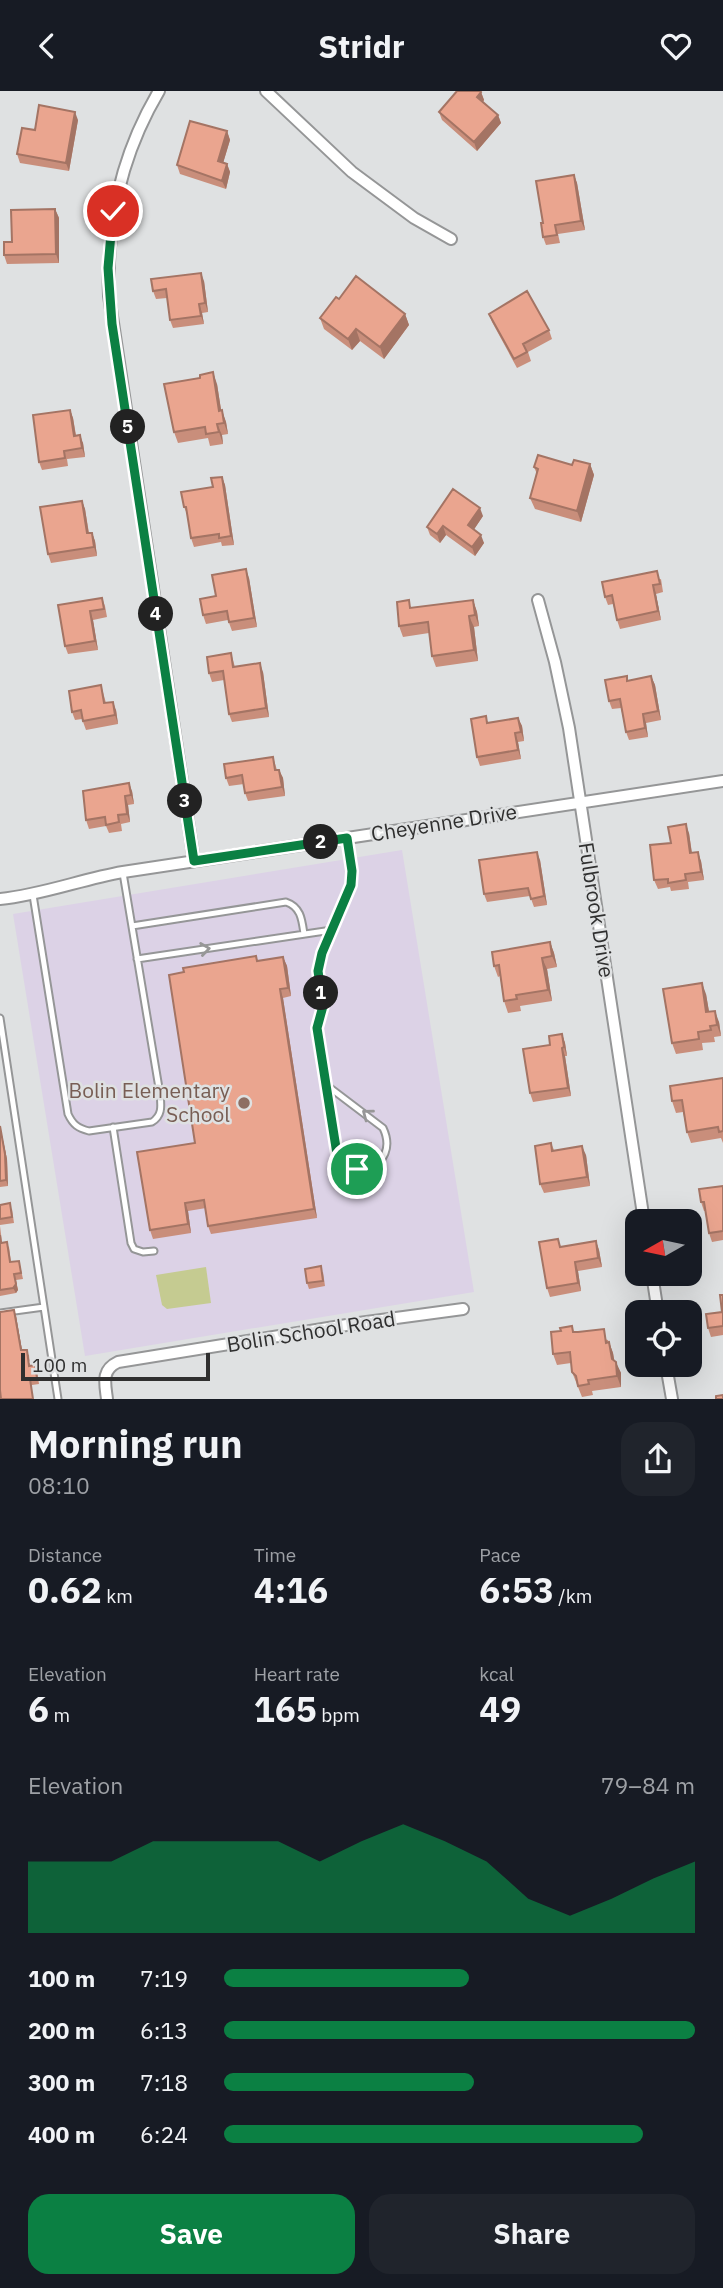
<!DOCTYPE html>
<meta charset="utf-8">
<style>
:root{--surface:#171b24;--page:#20242c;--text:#f1f3f6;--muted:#9ea1a6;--accent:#0b8043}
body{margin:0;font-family:"IBM Plex Sans",sans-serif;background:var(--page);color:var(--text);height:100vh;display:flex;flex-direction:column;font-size:26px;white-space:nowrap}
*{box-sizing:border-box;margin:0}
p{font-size:23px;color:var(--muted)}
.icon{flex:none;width:38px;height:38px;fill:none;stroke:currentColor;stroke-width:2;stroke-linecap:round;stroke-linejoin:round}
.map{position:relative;height:1308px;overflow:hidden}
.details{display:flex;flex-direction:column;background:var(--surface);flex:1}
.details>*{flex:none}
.needle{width:46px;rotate:261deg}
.controls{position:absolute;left:625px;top:1118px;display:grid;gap:14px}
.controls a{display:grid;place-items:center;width:77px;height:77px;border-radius:14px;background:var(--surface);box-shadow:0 7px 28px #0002;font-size:35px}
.scale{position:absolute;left:21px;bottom:18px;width:189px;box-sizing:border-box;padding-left:7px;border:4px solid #2f2f2f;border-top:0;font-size:19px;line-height:24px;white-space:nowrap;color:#2f2f2f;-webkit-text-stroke:5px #dfe1e2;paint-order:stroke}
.pin{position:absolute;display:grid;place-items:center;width:60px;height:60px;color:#fff;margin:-30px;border:4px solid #fff;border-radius:50%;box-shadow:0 2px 7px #0007}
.km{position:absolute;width:35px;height:35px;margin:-18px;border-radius:50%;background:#222;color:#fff;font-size:19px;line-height:35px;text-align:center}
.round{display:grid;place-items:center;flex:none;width:74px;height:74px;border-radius:21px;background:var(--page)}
.head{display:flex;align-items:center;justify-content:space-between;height:119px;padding:0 28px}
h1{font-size:38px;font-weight:700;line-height:52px}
.metrics{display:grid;grid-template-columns:repeat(3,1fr);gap:10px;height:119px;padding:7px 28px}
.metrics div{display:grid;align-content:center}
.metrics b{font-size:35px;font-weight:700}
.metrics small{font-size:19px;font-weight:400}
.metrics p{font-size:19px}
.chart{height:196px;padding:14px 28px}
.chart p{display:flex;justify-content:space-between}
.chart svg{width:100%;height:126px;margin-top:7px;fill:var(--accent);opacity:.7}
.cta{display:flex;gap:14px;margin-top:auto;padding:14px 28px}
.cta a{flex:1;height:80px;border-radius:21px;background:var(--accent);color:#fff;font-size:28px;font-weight:700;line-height:80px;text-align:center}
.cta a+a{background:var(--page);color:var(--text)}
ul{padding:0 28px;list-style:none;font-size:23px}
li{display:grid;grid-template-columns:112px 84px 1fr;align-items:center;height:52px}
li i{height:18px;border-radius:9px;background:var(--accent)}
header{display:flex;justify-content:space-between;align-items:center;height:91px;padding:0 28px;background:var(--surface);font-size:32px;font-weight:700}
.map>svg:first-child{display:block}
</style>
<header><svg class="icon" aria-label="back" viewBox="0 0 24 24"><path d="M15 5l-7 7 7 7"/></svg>Stridr<svg class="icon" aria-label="heart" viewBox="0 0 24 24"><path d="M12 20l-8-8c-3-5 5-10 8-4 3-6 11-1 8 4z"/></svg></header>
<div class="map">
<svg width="723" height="1308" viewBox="0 0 723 1308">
<rect width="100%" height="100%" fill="#dfe1e2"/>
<path fill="#dcd2e6" d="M 402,759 L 474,1201 L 85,1265 L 13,823 Z"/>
<path fill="#c5cb91" d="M 206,1176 L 211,1212 L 167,1218 L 162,1214 L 156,1184 Z"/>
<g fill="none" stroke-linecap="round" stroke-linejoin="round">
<defs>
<path id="service" d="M 33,804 L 68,1023 C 73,1034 78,1037 89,1040 L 152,1031 C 163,1024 161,1014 160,1003 L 123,782
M 132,835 L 286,811 C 301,816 302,829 304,843
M 137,868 L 332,839
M 0,927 L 58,1308
M 325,993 L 383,1037 C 402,1077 345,1097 335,1054 L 317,938 L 323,915 L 318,872 L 350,794 L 352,780 L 347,747
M 113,1036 L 131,1152 L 134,1158 L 143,1161 L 154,1160
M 0,1222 L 44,1216"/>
<path id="minor" d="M 159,0 C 121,64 106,131 109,205 L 194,770
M 266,0 L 352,81 L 414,127 L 451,148
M 538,509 L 555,571 L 569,637 L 644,1130
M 0,808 C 42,804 82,788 123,781 L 723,690
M 652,1183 L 658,1222
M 666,1274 L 672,1308
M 107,1308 C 105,1292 101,1279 118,1271 L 359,1232 L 463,1218"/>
</defs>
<use href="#service" stroke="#959697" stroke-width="9"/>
<use href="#minor" stroke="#959697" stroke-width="14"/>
<use href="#service" stroke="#fff" stroke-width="5"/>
<use href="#minor" stroke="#fff" stroke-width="10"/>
</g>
<path fill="#c98e7b" d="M 481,1 L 484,9 L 483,11 L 498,24 L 501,32 L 477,60 L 442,29 L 439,21 Z
M 78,29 L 69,80 L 20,72 L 17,63 L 35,39 Z
M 227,40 L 230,49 L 223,72 L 227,73 L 230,81 L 226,98 L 180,83 L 177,74 Z
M 574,84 L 577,92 L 585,139 L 558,143 L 560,152 L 546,154 L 543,146 L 543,132 Z
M 55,118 L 59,127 L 59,172 L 7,173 L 4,164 Z
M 204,190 L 208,221 L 202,222 L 204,233 L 173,237 L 170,229 L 167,207 L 156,208 L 153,200 Z
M 339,208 L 405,223 L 409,234 L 384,268 L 360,250 L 352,259 L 324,238 L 320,227 Z
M 489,223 L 549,239 L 552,248 L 528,261 L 531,270 L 517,277 L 492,231 Z
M 217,293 L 221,319 L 226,331 L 228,343 L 222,344 L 223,353 L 210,355 L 208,347 L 178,352 L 174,341 Z
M 70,319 L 73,327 L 76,344 L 83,352 L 85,366 L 67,368 L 68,375 L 42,379 L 39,371 Z
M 590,373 L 594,384 L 581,431 L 535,418 L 530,407 L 537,383 L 534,376 Z
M 222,386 L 225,394 L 234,454 L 222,455 L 221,451 L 194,456 L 191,447 L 188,425 L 184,416 L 213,396 Z
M 82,410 L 85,418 L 89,442 L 92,442 L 95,450 L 97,465 L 51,472 L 48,463 Z
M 483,425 L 474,438 L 484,452 L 475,465 L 446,444 L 440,452 L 430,444 L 427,436 Z
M 249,487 L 257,536 L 232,540 L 228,529 L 206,533 L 203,524 L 216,505 Z
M 661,488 L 663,501 L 656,503 L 661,529 L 620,538 L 617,529 L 613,513 L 608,514 L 605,506 Z
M 102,507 L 105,515 L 107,526 L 93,529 L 98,559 L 68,563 L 65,555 L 58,514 Z
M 473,509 L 477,521 L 479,535 L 474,536 L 478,570 L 436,576 L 432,565 L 429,542 L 403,546 L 399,535 L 412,517 Z
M 231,562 L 235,576 L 263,581 L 269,626 L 232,631 L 229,623 L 224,589 L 212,591 L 209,582 Z
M 627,585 L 628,590 L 651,585 L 655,594 L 661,629 L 646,632 L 648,646 L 629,649 L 626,641 L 621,617 L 612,618 L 609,610 Z
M 101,594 L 106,612 L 116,619 L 118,633 L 86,639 L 82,628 L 75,629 L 72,621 Z
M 518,627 L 522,635 L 524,650 L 518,651 L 521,668 L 480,675 L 477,666 L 488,632 Z
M 273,666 L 277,679 L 279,679 L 283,687 L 285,705 L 248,710 L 245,702 L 244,693 L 229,695 L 226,687 Z
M 132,700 L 134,713 L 128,714 L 130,731 L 121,733 L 122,740 L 109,742 L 106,735 L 89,738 L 86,729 Z
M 689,742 L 692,762 L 701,770 L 704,789 L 688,791 L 689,798 L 671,800 L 670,796 L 658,798 L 654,789 L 671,752 Z
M 540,769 L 547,814 L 534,816 L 530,805 L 487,811 L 484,803 Z
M 550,851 L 554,862 L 557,876 L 547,878 L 552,910 L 520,915 L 521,920 L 508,922 L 504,910 L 500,885 L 498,886 L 494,875 Z
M 283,866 L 287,875 L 291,905 L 283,907 L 317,1127 L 211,1143 L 208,1135 L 206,1117 L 188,1120 L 191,1142 L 153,1148 L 150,1139 L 195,1052 L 258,870 Z
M 706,903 L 709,921 L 719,931 L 721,945 L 714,946 L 715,951 L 702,952 L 703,959 L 676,963 L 672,952 Z
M 562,943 L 565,952 L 567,965 L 565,965 L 571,1005 L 533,1011 L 530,1002 Z
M 723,987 L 723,1052 L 721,1047 L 691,1052 L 687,1041 L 683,1021 L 676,1022 L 672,1010 Z
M 0,1035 L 7,1068 L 8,1095 L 0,1096 Z
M 551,1052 L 554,1059 L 586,1064 L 590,1095 L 544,1102 L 540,1093 Z
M 723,1095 L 723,1149 L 712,1151 L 709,1142 L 706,1120 L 704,1120 L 701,1111 Z
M 0,1114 L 12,1118 L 14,1132 L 0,1134 Z
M 0,1135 L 2,1151 L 9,1156 L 11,1171 L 19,1170 L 23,1188 L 16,1189 L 18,1199 L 16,1202 L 0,1205 Z
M 596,1150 L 599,1159 L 602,1176 L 578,1180 L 581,1200 L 550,1206 L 547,1197 L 562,1156 Z
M 323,1181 L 325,1195 L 309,1198 L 307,1192 Z
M 723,1204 L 723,1244 L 711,1246 L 708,1237 L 722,1221 Z
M 14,1219 L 16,1225 L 22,1259 L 29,1264 L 30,1275 L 37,1280 L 39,1293 L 32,1294 L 1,1308 Z
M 572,1235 L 574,1241 L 608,1249 L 613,1262 L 614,1269 L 621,1282 L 621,1296 L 592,1300 L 593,1304 L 582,1306 L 572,1281 L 571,1272 L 557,1274 L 553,1263 L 561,1240 Z"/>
<path fill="#a47464" d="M 481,1 L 484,9 L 480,14 L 477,6 Z
M 75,21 L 78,29 L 69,80 L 66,72 Z
M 498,24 L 501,32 L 477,60 L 474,51 Z
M 227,40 L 230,49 L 221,79 L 218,70 Z
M 227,73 L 230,81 L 226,98 L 222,90 Z
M 574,84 L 577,92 L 585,139 L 581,130 Z
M 55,118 L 59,127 L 59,172 L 56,163 Z
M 201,182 L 204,190 L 208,221 L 205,212 Z
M 199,213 L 202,222 L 204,233 L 201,225 Z
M 405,223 L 409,234 L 384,268 L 380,256 Z
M 356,238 L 360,250 L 352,259 L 348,248 Z
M 213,281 L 217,293 L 223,331 L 219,320 Z
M 70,319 L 73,327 L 77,353 L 74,345 Z
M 222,319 L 226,331 L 228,343 L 224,332 Z
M 217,333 L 222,344 L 223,353 L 219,341 Z
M 80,344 L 83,352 L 85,366 L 82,357 Z
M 590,373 L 594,384 L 581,431 L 577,420 Z
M 222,386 L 225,394 L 234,454 L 231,445 Z
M 82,410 L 85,418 L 90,451 L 87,442 Z
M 480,417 L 483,425 L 471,443 L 468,434 Z
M 443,435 L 446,444 L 440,452 L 437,443 Z
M 92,442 L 95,450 L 97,465 L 94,456 Z
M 481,444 L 484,452 L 475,465 L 472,456 Z
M 246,478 L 249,487 L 257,536 L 254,527 Z
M 653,494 L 656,503 L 661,529 L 658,520 Z
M 473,509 L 477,521 L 479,535 L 475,524 Z
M 90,520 L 93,529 L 98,559 L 95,550 Z
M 469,525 L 474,536 L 478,570 L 474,559 Z
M 260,572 L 263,581 L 269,626 L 266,617 Z
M 651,585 L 655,594 L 661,629 L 658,620 Z
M 113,611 L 116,619 L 118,633 L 115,624 Z
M 643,623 L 646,632 L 648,646 L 645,637 Z
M 518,627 L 522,635 L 524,650 L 521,641 Z
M 515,642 L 518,651 L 521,668 L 518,659 Z
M 279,679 L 283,687 L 285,705 L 282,696 Z
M 129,692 L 132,700 L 134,713 L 131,704 Z
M 125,705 L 128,714 L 130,731 L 127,723 Z
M 686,733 L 689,742 L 693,771 L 690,762 Z
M 537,761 L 540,769 L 547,814 L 544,805 Z
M 698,761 L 701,770 L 704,789 L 701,781 Z
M 550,851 L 554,862 L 557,876 L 552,865 Z
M 283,866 L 287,875 L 291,905 L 288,897 Z
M 542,867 L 547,878 L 552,910 L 548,899 Z
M 702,892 L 706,903 L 711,932 L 706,921 Z
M 280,898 L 283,907 L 317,1127 L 314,1118 Z
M 715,920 L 719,931 L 721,945 L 717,934 Z
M 562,943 L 565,952 L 567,965 L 564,956 Z
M 562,957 L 565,965 L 571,1005 L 568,997 Z
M 0,1035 L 7,1068 L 8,1095 L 6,1089 Z
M 582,1055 L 586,1064 L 590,1095 L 587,1086 Z
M 185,1112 L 188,1120 L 191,1142 L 188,1133 Z
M 596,1150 L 599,1159 L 602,1176 L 598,1167 Z
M 575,1171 L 578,1180 L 581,1200 L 578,1192 Z
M 14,1183 L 18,1199 L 16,1202 L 13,1197 Z
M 14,1219 L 16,1225 L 23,1265 L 21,1259 Z
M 609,1251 L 613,1262 L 616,1279 L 612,1268 Z
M 616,1271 L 621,1282 L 621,1296 L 617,1285 Z"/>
<path fill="#eaa58f" stroke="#a47464" stroke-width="2" d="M 457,0 L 480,0 L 481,1 L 477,6 L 498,24 L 474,51 L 439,21 Z
M 39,14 L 75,21 L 66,72 L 17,63 L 22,37 L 35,39 Z
M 190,30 L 227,40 L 218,70 L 227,73 L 222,90 L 177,74 Z
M 574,84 L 581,130 L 555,134 L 557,144 L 543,146 L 541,132 L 543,132 L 536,90 Z
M 55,118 L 56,163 L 4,164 L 4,151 L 12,151 L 11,119 Z
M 201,182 L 205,212 L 199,213 L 201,225 L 170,229 L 166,198 L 153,200 L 151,188 Z
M 356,185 L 405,223 L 380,256 L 356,238 L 348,248 L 320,227 L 336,206 L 339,208 Z
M 527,200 L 549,239 L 523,253 L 527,261 L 514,268 L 489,223 Z
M 213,281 L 219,320 L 222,319 L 224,332 L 217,333 L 219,341 L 206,343 L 205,336 L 174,341 L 164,293 L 200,287 L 200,284 Z
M 70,319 L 74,345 L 80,344 L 82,357 L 64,360 L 65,367 L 39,371 L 33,324 Z
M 538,364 L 572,374 L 574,369 L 590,373 L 577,420 L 530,407 L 538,378 L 534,376 Z
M 222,386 L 231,445 L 219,447 L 219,443 L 191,447 L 186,416 L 184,416 L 181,401 L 213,396 L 211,387 Z
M 453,398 L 480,417 L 468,434 L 481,444 L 472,456 L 443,435 L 437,443 L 427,436 Z
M 82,410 L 87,442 L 92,442 L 94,456 L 48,463 L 40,416 Z
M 246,478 L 254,527 L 229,531 L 227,520 L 203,524 L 200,508 L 216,505 L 212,484 Z
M 657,480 L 660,493 L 653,494 L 658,520 L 617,529 L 612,504 L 605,506 L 602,491 Z
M 102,507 L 104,518 L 90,520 L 95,550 L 65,555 L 58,514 Z
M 409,509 L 410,517 L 473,509 L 475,524 L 469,525 L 474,559 L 432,565 L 428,531 L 399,535 L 397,511 Z
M 231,562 L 233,576 L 260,572 L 266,617 L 229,623 L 223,580 L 209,582 L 207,566 Z
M 627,585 L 627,590 L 651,585 L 658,620 L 643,623 L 645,637 L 626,641 L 620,608 L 609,610 L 605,589 Z
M 101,594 L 104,612 L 113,611 L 115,624 L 83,630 L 81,619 L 72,621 L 69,600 Z
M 486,625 L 487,632 L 518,627 L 521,641 L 515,642 L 518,659 L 477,666 L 471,628 Z
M 273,666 L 275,679 L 279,679 L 282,696 L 245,702 L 242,684 L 226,687 L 224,673 Z
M 129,692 L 131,704 L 125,705 L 127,723 L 118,724 L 119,731 L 106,734 L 105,726 L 86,729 L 83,700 Z
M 686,733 L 690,762 L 698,761 L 701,781 L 685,783 L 686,789 L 668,792 L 668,788 L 654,789 L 650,754 L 671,752 L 668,736 Z
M 537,761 L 544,805 L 531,808 L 528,797 L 484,803 L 479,769 Z
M 550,851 L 552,865 L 542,867 L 548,899 L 516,904 L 517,908 L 504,910 L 499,874 L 494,875 L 492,861 Z
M 256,865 L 257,870 L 283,866 L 288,897 L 280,898 L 314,1118 L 208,1135 L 204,1109 L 185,1112 L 188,1133 L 150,1139 L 137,1061 L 195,1052 L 169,884 L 184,881 L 183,877 Z
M 702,892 L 706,921 L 715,920 L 717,934 L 710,935 L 711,939 L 698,941 L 699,948 L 672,952 L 663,898 Z
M 562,943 L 564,956 L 562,957 L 568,997 L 530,1002 L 523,958 L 550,954 L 549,945 Z
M 723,987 L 723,1040 L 719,1041 L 718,1036 L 687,1041 L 682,1009 L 672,1010 L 670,995 Z
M 0,1035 L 5,1063 L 6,1089 L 0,1090 Z
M 551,1052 L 552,1060 L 582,1055 L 587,1086 L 540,1093 L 535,1055 Z
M 723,1095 L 723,1140 L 709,1142 L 704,1111 L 701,1111 L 699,1098 Z
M 10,1112 L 12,1126 L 0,1128 L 0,1114 Z
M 0,1144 L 1,1152 L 7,1151 L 10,1171 L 19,1170 L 21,1182 L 14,1183 L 16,1193 L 13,1197 L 0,1199 Z
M 558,1148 L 560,1156 L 596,1150 L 598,1167 L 575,1171 L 578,1192 L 547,1197 L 539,1151 Z
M 321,1175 L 323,1190 L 307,1192 L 305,1178 Z
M 720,1204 L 723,1204 L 723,1235 L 708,1237 L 706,1223 L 722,1221 Z
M 14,1219 L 21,1259 L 27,1259 L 29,1275 L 35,1274 L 37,1287 L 30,1288 L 33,1308 L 1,1308 L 0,1299 L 0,1221 Z
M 572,1235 L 573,1241 L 578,1241 L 604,1238 L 606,1252 L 609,1251 L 612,1268 L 616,1271 L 617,1285 L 588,1289 L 589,1293 L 578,1295 L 576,1285 L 572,1281 L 570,1261 L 553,1263 L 551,1241 L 561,1240 L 560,1237 Z
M 723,1304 L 723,1308 L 716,1308 L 716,1305 Z"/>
<defs><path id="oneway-chevron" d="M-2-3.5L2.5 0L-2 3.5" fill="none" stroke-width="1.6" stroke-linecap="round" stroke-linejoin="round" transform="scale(1.75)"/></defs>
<g stroke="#979797">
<use href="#oneway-chevron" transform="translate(205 858) rotate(-8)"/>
<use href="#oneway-chevron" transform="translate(367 1023) rotate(-143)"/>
</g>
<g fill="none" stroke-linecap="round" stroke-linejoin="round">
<defs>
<path id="route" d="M 113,120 L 108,177 L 112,233 L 194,770 L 347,747 L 352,780 L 351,794 L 322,862 L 318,880 L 323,915 L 317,937 L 337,1063 L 348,1075 L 357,1078"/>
</defs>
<use href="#route" stroke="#fff" stroke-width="14"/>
<use href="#route" stroke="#0b8043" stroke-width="9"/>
</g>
<circle fill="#8d6e63" stroke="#dfe1e2" stroke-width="2.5" cx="244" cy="1012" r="7"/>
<g text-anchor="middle" stroke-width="5" stroke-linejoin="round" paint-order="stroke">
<g font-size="21" fill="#2f2f2f" stroke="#dfe1e2">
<text transform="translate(444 732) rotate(-9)" y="7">Cheyenne Drive</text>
<text transform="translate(596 819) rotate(81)" y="7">Fulbrook Drive</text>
<text transform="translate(311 1241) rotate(-9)" y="7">Bolin School Road</text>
</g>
<g font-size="21" fill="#785e54" stroke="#dfe1e2" text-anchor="end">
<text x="230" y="1007">Bolin Elementary<tspan x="230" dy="24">School</tspan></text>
</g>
</g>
</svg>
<div class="controls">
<a><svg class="needle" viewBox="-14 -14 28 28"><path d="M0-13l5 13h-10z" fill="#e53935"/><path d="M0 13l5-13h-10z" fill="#9ea1a6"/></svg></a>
<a><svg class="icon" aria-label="locate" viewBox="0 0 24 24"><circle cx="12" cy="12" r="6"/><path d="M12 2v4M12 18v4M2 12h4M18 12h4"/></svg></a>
</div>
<div class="scale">100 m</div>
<div class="pin" style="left:357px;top:1078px;background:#1e9e55"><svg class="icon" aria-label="arrive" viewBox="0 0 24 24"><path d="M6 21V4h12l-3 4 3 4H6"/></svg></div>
<div class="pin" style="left:113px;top:120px;background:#d93025"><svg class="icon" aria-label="check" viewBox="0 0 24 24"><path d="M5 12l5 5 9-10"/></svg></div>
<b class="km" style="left:321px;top:902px">1</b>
<b class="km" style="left:321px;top:751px">2</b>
<b class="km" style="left:185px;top:710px">3</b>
<b class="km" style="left:156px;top:523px">4</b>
<b class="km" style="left:128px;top:336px">5</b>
</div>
<section class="details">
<div class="head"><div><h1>Morning run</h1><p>08:10</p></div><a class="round"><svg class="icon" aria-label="share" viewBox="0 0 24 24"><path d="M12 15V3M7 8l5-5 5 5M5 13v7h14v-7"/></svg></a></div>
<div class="metrics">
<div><p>Distance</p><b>0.62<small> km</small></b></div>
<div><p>Time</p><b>4:16</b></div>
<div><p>Pace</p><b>6:53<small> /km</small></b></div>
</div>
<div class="metrics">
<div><p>Elevation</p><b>6<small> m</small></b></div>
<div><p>Heart rate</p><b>165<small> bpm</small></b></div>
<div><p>kcal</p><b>49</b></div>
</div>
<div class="chart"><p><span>Elevation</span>79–84 m</p>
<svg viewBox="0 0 160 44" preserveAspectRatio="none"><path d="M0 44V19L10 19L20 19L30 12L40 12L50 12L60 12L70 19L80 12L90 6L100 12L110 19L120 32L130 38L140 32L150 25L160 19V44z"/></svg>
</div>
<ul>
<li><b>100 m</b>7:19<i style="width:52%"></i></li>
<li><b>200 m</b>6:13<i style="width:100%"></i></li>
<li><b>300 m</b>7:18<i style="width:53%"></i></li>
<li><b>400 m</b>6:24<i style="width:89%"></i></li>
</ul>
<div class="cta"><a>Save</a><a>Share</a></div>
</section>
